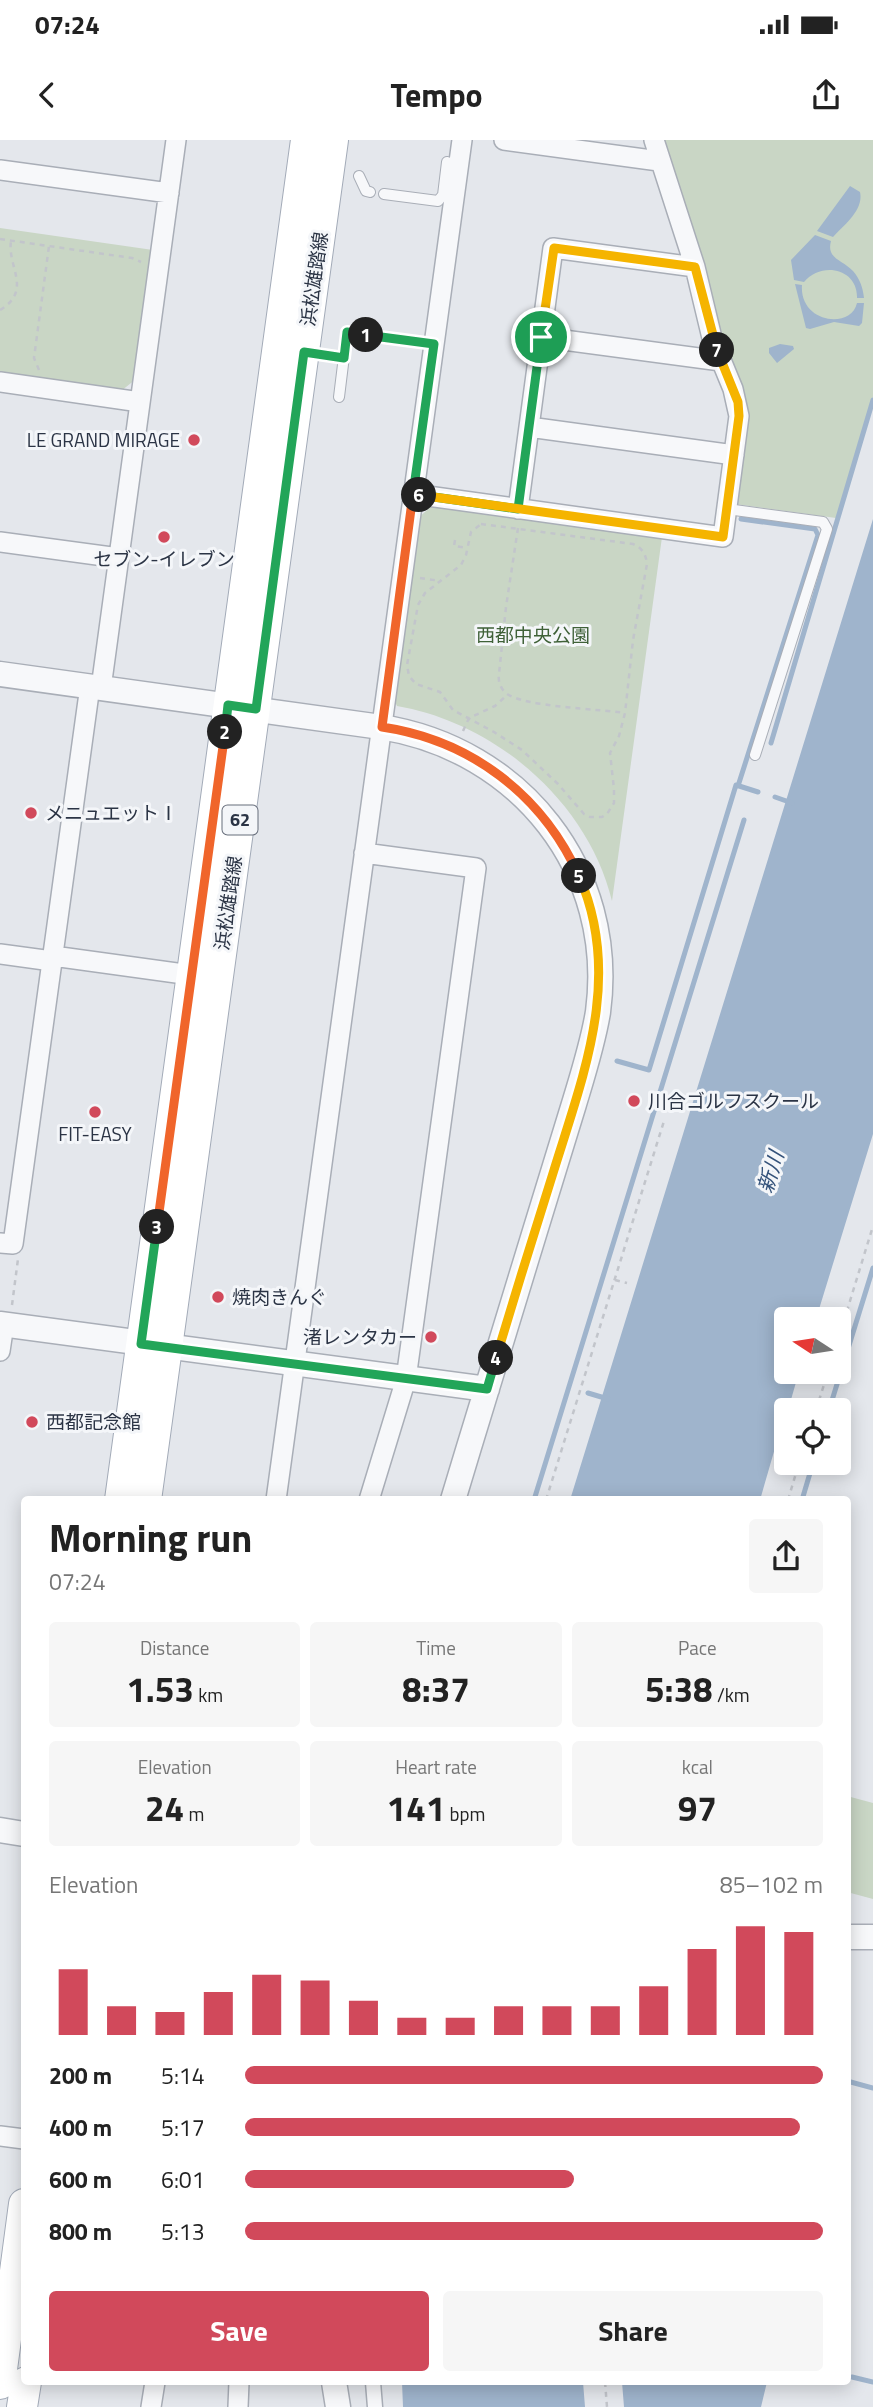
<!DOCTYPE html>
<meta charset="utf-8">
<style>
:root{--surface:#fff;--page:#f6f6f6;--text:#222;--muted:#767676;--accent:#d1495b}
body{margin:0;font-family:"Titillium Web","Noto Sans JP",sans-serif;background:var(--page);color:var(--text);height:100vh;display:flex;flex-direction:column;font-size:26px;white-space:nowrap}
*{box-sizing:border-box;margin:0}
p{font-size:23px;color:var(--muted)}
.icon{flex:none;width:38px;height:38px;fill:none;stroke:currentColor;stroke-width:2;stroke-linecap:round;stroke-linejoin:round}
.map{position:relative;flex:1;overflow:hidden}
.details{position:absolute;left:21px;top:1356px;width:830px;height:889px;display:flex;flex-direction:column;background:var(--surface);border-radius:7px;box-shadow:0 4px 18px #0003}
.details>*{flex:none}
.needle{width:46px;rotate:282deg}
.controls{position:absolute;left:774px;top:1167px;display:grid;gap:14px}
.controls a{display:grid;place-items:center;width:77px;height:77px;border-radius:7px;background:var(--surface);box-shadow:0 4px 18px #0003;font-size:35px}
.pin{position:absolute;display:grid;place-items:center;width:60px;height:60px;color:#fff;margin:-30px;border:4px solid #fff;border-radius:50%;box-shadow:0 2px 7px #0007}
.km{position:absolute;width:35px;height:35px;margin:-18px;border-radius:50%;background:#222;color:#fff;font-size:19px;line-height:35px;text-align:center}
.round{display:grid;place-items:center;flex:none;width:74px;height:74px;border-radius:7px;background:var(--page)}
.summary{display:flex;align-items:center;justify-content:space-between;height:119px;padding:0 28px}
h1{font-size:38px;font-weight:700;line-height:52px}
.figures{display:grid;grid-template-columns:repeat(3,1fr);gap:10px;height:119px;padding:7px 28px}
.figures div{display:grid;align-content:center;border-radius:7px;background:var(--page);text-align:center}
.figures b{font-size:35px;font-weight:700}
.figures small{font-size:19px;font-weight:400}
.figures p{font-size:19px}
.chart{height:196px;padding:14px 28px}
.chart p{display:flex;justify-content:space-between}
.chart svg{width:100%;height:126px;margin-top:7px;stroke:var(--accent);stroke-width:6}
.primary-button{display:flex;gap:14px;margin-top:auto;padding:14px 28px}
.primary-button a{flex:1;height:80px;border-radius:7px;background:var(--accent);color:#fff;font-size:28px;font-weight:700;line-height:80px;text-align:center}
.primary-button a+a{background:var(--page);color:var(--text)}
ul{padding:0 28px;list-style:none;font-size:23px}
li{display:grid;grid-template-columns:112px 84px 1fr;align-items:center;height:52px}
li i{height:18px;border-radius:9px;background:var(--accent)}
.status{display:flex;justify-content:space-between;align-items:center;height:49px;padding:0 35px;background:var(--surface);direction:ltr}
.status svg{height:19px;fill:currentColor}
header{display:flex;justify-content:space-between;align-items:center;height:91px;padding:0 28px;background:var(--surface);font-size:32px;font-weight:700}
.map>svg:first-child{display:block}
</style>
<div class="status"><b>07:24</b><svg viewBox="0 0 49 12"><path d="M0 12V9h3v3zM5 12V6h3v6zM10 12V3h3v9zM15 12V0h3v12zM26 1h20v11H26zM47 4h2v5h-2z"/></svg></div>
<header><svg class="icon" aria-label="back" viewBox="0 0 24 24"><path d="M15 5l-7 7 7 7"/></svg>Tempo<svg class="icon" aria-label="share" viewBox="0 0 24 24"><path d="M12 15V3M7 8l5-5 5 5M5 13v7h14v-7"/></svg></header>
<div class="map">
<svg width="873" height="2267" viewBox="0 0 873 2267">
<rect width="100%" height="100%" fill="#e4e7ec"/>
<path fill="#c9d6c5" d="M 662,0 L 873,0 L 873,257 L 836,378 L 735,364 L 727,218 Z
M 0,88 L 153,110 L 136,239 L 121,251 L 0,234 Z
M 432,366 L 662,397 L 612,761 C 588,662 496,583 397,566 L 393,558 L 418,378 Z
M 847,1656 L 873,1663 L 873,1759 L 847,1752 Z"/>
<path fill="#9fb4cc" d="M 850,46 L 860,52 C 864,70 844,85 833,97 L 817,91 Z
M 815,95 L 831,101 C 826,119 843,120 853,131 C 860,139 863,148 864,158 L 857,158 C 858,128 821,121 804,142 L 794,140 L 791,120 Z
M 795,144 L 802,145 C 799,183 851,190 857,163 L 864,163 L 862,183 L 859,186 L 834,182 L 810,189 L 806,188 Z
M 780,204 L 793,206 L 794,209 L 777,223 L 769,213 L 769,208 Z
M 873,379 L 873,994 L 816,1179 L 786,1180 L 786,1232 L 799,1232 L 788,1270 L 786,1270 L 760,1360 L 570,1360 Z
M 402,2242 L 583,2242 L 585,2267 L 403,2267 Z
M 622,2242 L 767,2242 L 761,2267 L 624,2267 Z"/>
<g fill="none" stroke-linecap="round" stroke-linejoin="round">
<path stroke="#9fb4cc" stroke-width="5" d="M 771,603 L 873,260
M 738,646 L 818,395 L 815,389 L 741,379
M 775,657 L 792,663
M 617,921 L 649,930 L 736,645 L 758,652
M 588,1253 L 608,1259
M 829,1270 L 873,1128
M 534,1360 L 744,680
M 802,1360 L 813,1323
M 847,1941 L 873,1948
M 852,2237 L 873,2242"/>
<defs>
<path id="service" d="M 359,36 L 366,51 L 370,52
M 384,54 L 438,61 L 443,55 L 447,22
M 308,213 L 344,218
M 339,257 L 347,192 L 434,204
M 727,369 L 823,382 L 827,389 L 755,615"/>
<path id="pedestrian" d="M 373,2242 L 375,2267"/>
<path id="minor" d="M 504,0 L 659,21
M 0,30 L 169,53
M 541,197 L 721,221
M 0,242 L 140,262
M 529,287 L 734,315
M 413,354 L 723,397 L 739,276 L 733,249 L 712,198 L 695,127 L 654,0
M 518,369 L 553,108 L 695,127
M 0,402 L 119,418
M 101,548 L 176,0
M 364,713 L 476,728 L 406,1239 L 369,1360
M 0,814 L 52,821
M 53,816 L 191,835
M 0,1103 L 13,1104 L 90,546
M 0,1211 L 4,1184
M 276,1360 L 462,0
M 0,1996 L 24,1999
M 151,2267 L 155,2242
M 238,2267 L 239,2242"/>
<path id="tertiary" d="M 0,534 L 381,587 C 520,609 617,730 598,872 C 593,903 583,934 574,964 C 561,1006 548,1049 535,1091 C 508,1180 480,1270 453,1360
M 0,1184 L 487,1249
M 0,1690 L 24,1694
M 847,1797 L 873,1797
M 334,2242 L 338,2267"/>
<path id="primary" d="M 120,1360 L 306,0
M 146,1360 L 333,0
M 0,2244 L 24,2064
M 22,2267 L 26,2242"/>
</defs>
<use href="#service" stroke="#a9aeb7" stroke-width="12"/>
<use href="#pedestrian" stroke="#a9aeb7" stroke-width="17"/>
<use href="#minor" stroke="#a9aeb7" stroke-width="22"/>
<use href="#tertiary" stroke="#a9aeb7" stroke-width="27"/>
<use href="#primary" stroke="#a3abb8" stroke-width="32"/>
<path stroke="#c2c5cb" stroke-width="2.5" stroke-dasharray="5 5" stroke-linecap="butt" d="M 0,99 L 132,118 L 141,122
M 0,170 C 33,150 7,127 11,101
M 39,230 L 34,218 L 49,106
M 481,384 L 633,404 C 642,408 646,414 647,424 L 633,500 L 625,573 L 619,596 L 610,613 L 614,649 L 614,663 L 607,674 L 602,677 L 590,677 L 584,674 L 558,644 L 522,610 L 494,592 L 453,570 L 440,552 L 416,544 L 409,536 L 407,525 L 418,465 L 425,453 L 461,425 L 466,415 L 471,392 Z
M 518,388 L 506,467 L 499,534 C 498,541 500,548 506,553 C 522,567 601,569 625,573
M 455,400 L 454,406 L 467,408
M 420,438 L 441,441
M 463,591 L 469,578 L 495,566 L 507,555
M 615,1140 L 627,1143
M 12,1165 L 18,1119
M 838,1200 L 873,1086
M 816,1270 L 828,1232
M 546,1360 L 664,981
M 788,1360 L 799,1323
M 605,2242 L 607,2267"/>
<use href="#service" stroke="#f7f8fa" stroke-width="10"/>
<use href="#pedestrian" stroke="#f7f8fa" stroke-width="14"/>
<use href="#minor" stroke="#f7f8fa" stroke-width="19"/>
<use href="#tertiary" stroke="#f7f8fa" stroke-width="24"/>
<use href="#primary" stroke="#fff" stroke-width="30"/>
</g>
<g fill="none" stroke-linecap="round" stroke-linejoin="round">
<defs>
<path id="split-1" d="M 366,195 L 434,204 L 413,354 L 518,369 L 541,197"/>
<path id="split-2" d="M 225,592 L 228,565 L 256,569 L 304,212 L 344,218 L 347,192 L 366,195"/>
<path id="split-3" d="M 157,1087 L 225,592"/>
<path id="split-4" d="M 157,1087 L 141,1204 L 487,1249 L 496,1218"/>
<path id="split-5" d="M 496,1218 C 515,1155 534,1093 554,1030 C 584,933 623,836 579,736"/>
<path id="split-6" d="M 419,355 L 413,354 L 382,587 C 470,600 542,654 579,736"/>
<path id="split-7" d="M 419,355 L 723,397 L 739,276 L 738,262 L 717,210"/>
<path id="split-8" d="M 541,197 L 554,108 L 695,127 L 717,210"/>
</defs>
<use href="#split-1" stroke="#fff" stroke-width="14"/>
<use href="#split-2" stroke="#fff" stroke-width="14"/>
<use href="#split-3" stroke="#fff" stroke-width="14"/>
<use href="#split-4" stroke="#fff" stroke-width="14"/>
<use href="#split-5" stroke="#fff" stroke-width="14"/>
<use href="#split-6" stroke="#fff" stroke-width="14"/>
<use href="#split-7" stroke="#fff" stroke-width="14"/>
<use href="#split-8" stroke="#fff" stroke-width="14"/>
<use href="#split-1" stroke="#22a559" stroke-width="9"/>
<use href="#split-2" stroke="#22a559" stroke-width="9"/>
<use href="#split-3" stroke="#f0652b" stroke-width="9"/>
<use href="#split-4" stroke="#22a559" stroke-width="9"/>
<use href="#split-5" stroke="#f5b400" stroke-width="9"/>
<use href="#split-6" stroke="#f0652b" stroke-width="9"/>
<use href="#split-7" stroke="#f5b400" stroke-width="9"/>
<use href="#split-8" stroke="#f5b400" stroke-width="9"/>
</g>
<g fill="#d1495b" stroke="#f4f6f9" stroke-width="2.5">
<circle cx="194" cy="300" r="7"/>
<circle cx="164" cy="397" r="7"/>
<circle cx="31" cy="673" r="7"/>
<circle cx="634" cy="961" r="7"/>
<circle cx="95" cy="972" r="7"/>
<circle cx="218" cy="1157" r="7"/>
<circle cx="431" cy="1197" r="7"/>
<circle cx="32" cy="1282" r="7"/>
</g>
<g text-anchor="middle" stroke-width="6" stroke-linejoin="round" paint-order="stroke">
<rect fill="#f4f6f9" stroke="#676e7b" stroke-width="2" x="222.5" y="665.5" width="35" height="29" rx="5"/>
<g font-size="18" font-weight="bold" fill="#2b3445">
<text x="240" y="686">62</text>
</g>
<g font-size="19" fill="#2b3445" stroke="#f4f6f9">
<text transform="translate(314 139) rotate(-82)" y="7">浜松雄踏線</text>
<text transform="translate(228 763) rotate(-82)" y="7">浜松雄踏線</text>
</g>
<g font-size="19" fill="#2b3445" stroke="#f4f6f9" text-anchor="start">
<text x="180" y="307" text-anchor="end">LE GRAND MIRAGE</text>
<text x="164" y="426" text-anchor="middle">セブン-イレブン</text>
<text x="45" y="680">メニュエットⅠ</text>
<text x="648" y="968">川合ゴルフスクール</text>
<text x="95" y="1001" text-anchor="middle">FIT-EASY</text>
<text x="232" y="1164">焼肉きんぐ</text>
<text x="417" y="1204" text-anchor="end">渚レンタカー</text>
<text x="46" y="1289">西都記念館</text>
</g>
<g font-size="19" fill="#3f6138" stroke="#f4f6f9">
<text x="533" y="502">西都中央公園</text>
</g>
<g font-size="21" font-style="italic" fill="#34527a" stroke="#f4f6f9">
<text transform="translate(771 1032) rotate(-73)" y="7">新川</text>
</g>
</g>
</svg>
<div class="controls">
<a><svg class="needle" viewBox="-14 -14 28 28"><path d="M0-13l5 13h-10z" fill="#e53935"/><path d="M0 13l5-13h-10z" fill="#767676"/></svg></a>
<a><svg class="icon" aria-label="locate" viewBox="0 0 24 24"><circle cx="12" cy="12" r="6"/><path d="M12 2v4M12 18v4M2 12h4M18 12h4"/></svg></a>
</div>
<div class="pin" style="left:541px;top:197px;background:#1e9e55"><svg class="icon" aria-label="arrive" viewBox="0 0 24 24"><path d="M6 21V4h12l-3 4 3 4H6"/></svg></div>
<b class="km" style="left:366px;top:195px">1</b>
<b class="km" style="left:225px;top:592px">2</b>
<b class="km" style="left:157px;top:1087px">3</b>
<b class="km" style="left:496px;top:1218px">4</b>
<b class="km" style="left:579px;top:736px">5</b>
<b class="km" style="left:419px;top:355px">6</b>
<b class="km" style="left:717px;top:210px">7</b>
<section class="details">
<div class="summary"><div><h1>Morning run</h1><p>07:24</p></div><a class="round"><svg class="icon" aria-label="share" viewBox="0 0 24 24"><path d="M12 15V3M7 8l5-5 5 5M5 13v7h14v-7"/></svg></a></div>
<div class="figures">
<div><p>Distance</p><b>1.53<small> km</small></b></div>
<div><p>Time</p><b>8:37</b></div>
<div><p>Pace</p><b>5:38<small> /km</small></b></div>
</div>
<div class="figures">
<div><p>Elevation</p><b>24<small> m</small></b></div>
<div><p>Heart rate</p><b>141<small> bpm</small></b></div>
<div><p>kcal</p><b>97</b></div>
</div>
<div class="chart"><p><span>Elevation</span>85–102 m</p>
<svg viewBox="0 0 160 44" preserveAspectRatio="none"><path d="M5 44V21M15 44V34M25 44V36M35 44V29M45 44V23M55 44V25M65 44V32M75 44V38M85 44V38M95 44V34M105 44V34M115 44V34M125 44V27M135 44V14M145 44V6M155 44V8"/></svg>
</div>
<ul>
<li><b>200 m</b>5:14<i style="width:100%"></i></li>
<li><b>400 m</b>5:17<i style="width:96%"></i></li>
<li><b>600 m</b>6:01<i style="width:57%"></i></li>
<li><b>800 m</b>5:13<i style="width:100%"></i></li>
</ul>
<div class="primary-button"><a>Save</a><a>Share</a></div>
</section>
</div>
